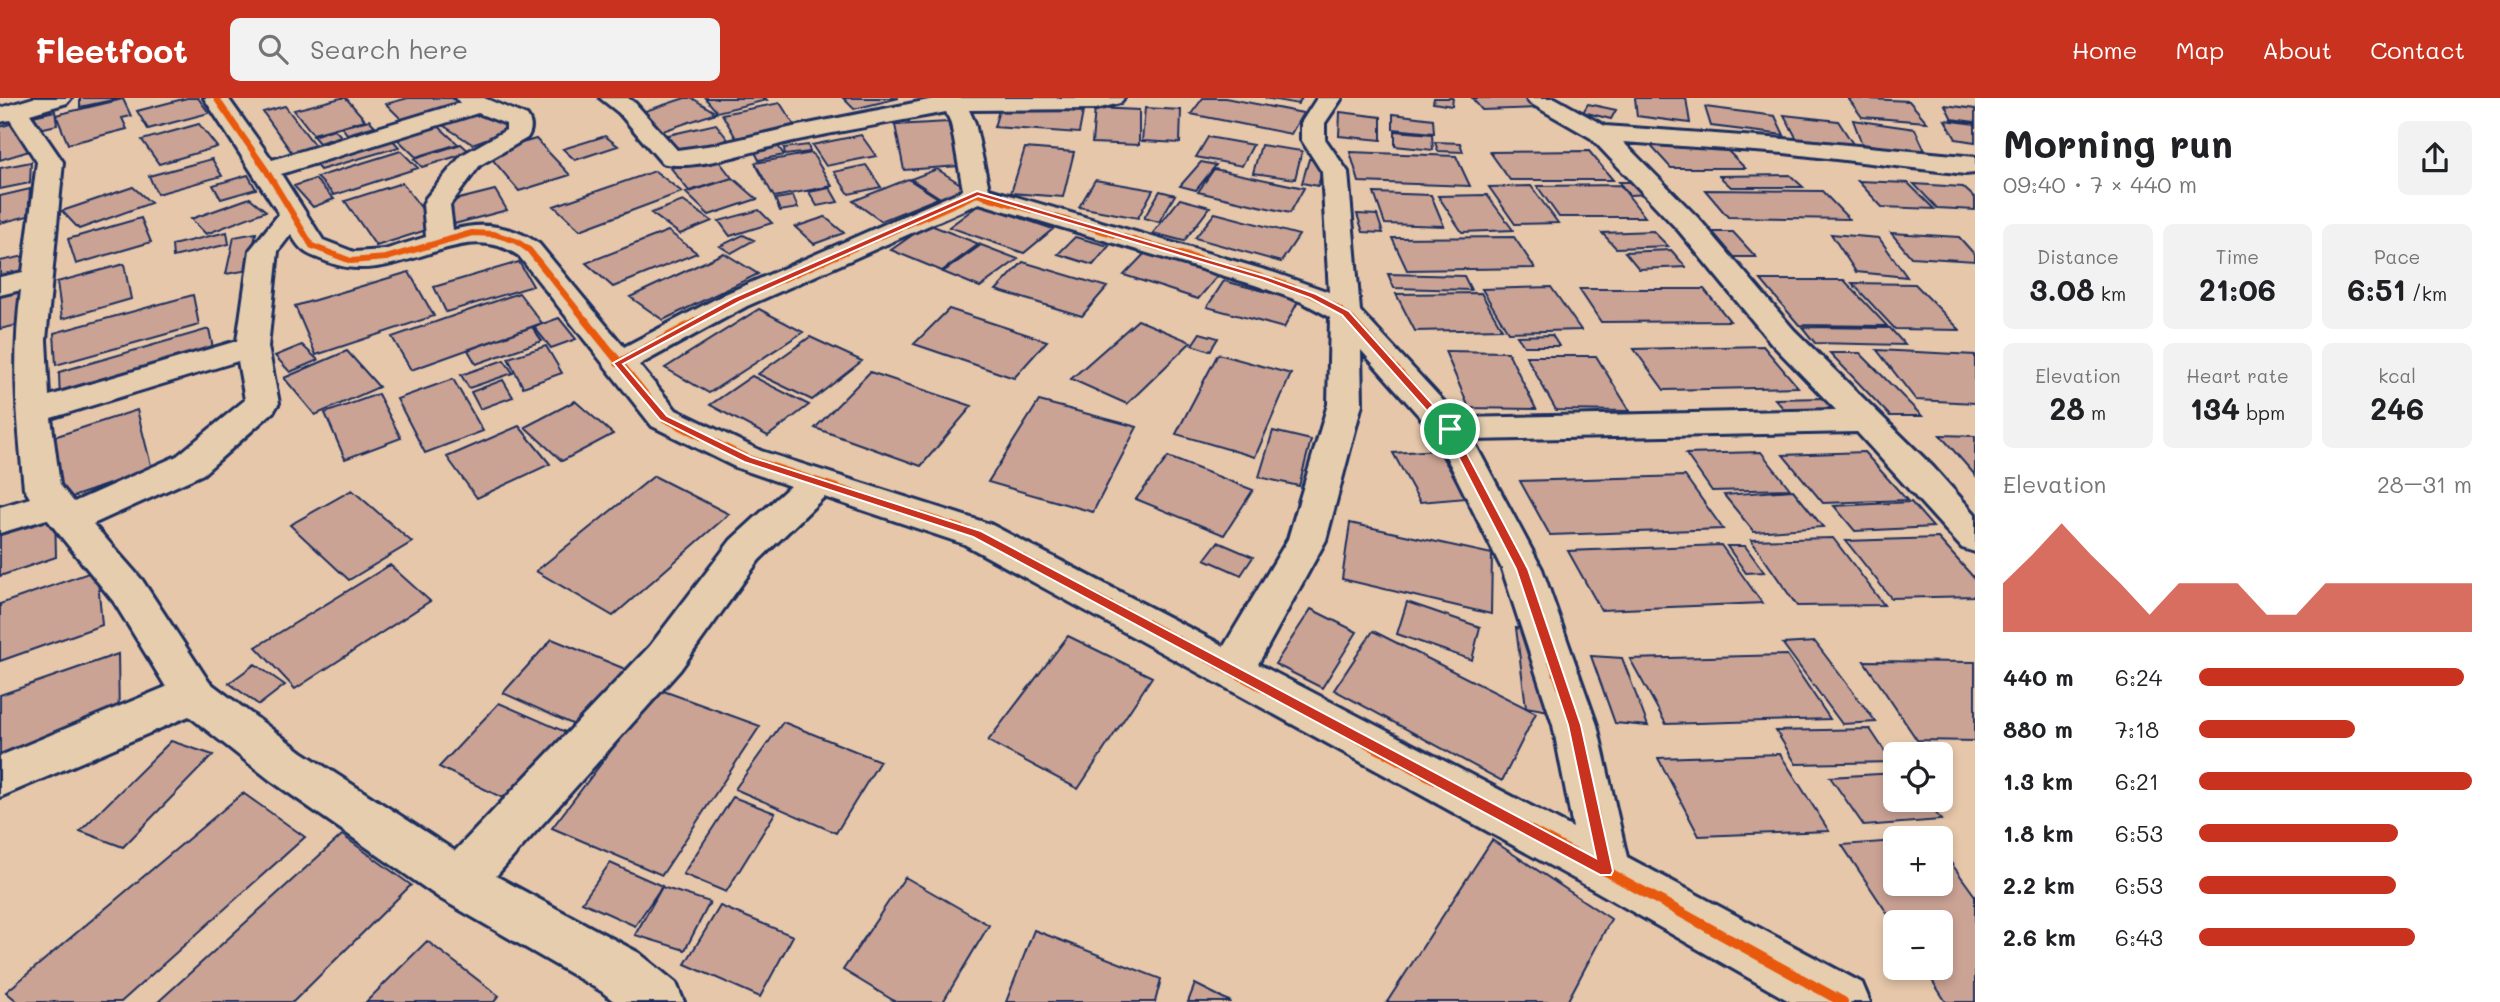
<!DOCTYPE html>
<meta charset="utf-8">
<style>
:root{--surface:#fff;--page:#f2f2f2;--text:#202124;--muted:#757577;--accent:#c8321e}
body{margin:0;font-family:Mali,sans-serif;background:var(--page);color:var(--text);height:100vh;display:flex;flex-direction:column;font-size:26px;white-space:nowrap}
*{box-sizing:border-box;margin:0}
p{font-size:23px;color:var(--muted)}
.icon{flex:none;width:38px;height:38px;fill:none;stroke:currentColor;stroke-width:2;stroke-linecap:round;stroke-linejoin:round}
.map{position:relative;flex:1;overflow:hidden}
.sheet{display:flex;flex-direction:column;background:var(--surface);width:525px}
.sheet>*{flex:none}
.tools{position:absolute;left:1883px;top:644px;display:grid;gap:14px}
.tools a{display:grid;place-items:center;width:70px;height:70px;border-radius:10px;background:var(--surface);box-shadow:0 4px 10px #0003;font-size:35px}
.pin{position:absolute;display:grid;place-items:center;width:60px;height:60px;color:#fff;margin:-30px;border:4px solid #fff;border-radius:50%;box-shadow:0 2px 7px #0007}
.round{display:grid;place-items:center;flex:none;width:74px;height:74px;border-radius:10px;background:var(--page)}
.summary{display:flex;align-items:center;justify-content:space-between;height:119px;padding:0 28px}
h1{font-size:38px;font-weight:700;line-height:52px}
.stats{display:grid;grid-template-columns:repeat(3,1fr);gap:10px;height:119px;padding:7px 28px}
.stats div{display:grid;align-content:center;border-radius:10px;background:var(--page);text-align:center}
.stats b{font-size:30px;font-weight:700}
.stats small{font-size:19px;font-weight:400}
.stats p{font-size:19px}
.chart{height:196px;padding:14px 28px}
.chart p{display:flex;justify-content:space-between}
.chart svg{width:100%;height:126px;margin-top:7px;fill:var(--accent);opacity:.7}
ul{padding:0 28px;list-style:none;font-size:23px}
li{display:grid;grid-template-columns:112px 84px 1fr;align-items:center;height:52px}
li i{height:18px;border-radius:9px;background:var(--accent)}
header{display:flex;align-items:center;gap:42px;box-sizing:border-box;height:98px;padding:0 35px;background:var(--accent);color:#fff}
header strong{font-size:33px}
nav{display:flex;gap:38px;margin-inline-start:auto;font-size:24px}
.search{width:490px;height:63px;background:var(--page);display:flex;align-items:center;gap:18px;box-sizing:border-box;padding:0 24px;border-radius:10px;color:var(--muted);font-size:26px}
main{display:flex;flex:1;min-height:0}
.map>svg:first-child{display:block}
</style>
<header>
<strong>Fleetfoot</strong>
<div class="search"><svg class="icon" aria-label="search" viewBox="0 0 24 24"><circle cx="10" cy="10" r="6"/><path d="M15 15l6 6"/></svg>Search here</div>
<nav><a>Home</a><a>Map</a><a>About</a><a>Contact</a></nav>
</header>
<main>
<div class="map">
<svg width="1975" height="904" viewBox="0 0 1975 904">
<rect width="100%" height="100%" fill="#e7c7aa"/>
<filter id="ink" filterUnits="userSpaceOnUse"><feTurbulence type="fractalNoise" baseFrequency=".0143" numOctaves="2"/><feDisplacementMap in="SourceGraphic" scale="14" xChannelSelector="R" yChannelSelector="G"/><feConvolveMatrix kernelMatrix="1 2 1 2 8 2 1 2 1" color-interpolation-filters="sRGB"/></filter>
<g filter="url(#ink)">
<path fill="#cba395" stroke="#1b2f5e" stroke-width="2" d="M 80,0 L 122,0 L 80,9 Z
M 187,0 L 198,0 L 209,15 L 148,31 L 137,13 Z
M 341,0 L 346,0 L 365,22 L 313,36 L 294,12 Z
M 408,0 L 452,0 L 461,8 L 404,24 L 386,6 Z
M 685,0 L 692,0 L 716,15 L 663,33 L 639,15 Z
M 705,0 L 765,0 L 767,2 L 717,14 Z
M 843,0 L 899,0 L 854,11 Z
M 1203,0 L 1225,0 L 1303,15 L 1291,36 L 1191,16 Z
M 1265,0 L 1302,0 L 1298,6 Z
M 1434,0 L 1453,0 L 1452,8 L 1433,5 Z
M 1472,0 L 1529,0 L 1539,10 L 1482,12 Z
M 1635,0 L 1686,0 L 1690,25 L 1637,18 Z
M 1848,0 L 1909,3 L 1927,24 L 1862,19 Z
M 123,1 L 131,18 L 122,20 L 127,31 L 68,46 L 56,17 Z
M 780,5 L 795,28 L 736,40 L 722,16 Z
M 1588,6 L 1616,12 L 1611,21 L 1583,14 Z
M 1945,7 L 1975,11 L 1975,24 L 1952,21 Z
M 285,8 L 319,53 L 295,59 L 263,14 Z
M 1000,9 L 1083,14 L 1079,35 L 994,29 Z
M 1705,9 L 1775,18 L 1784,37 L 1711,28 Z
M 1095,10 L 1139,12 L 1139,47 L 1092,45 Z
M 1145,10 L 1181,12 L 1180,45 L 1142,43 Z
M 485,11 L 516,30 L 472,46 L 441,26 Z
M 55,13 L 57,27 L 35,32 L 33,18 Z
M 1340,14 L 1381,19 L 1381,42 L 1339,38 Z
M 1393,16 L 1433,21 L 1434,35 L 1393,31 Z
M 1784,17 L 1838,23 L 1855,49 L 1798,43 Z
M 369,22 L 375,28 L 347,36 L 342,29 Z
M 1853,22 L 1915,31 L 1926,55 L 1862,46 Z
M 1945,22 L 1975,26 L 1975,44 L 1956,41 Z
M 16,24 L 39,50 L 0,62 L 0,29 Z
M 948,24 L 959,68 L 904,72 L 895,27 Z
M 199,26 L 217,49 L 159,66 L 142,42 Z
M 436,26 L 458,46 L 416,59 L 394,38 Z
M 716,26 L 729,43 L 676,55 L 664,38 Z
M 334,31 L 341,38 L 319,45 L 313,38 Z
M 1395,33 L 1432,36 L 1433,52 L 1395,48 Z
M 388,37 L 399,49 L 320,72 L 310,60 Z
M 861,37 L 876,58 L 826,68 L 812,47 Z
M 605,38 L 618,48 L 575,62 L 563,51 Z
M 1208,39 L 1253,47 L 1242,68 L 1196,59 Z
M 536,41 L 570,77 L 519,93 L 487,55 Z
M 1435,44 L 1460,45 L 1463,54 L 1438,53 Z
M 461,46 L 470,54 L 422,69 L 414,61 Z
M 808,47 L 810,54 L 785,57 L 784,50 Z
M 1261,47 L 1302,53 L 1295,81 L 1253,75 Z
M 1650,47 L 1722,47 L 1745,70 L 1671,70 Z
M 778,48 L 784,57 L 759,62 L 754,52 Z
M 1025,50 L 1074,54 L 1063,99 L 1011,95 Z
M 401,53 L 418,70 L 334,97 L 317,79 Z
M 1589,53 L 1613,82 L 1510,82 L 1490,54 Z
M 1350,54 L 1456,58 L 1470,88 L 1359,84 Z
M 812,55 L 832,88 L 774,99 L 755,65 Z
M 715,58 L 732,80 L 689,93 L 671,70 Z
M 212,61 L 222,78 L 157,96 L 149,78 Z
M 1309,61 L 1325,63 L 1318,88 L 1302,85 Z
M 31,64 L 30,85 L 0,91 L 0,70 Z
M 1201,64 L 1216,67 L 1196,92 L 1180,88 Z
M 866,67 L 881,89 L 849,96 L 834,74 Z
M 937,71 L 970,92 L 945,103 L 911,81 Z
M 1214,71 L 1304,90 L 1290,115 L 1198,94 Z
M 655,73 L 682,94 L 580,132 L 554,108 Z
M 248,77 L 256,91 L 221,101 L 213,87 Z
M 1790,77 L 1803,89 L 1731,89 L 1719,78 Z
M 733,80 L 757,101 L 709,117 L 686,95 Z
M 315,81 L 334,101 L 313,109 L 294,88 Z
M 908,81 L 938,100 L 881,123 L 853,103 Z
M 1095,82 L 1153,92 L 1138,120 L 1079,109 Z
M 1858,83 L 1908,85 L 1934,111 L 1882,109 Z
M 1619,84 L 1640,84 L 1651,96 L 1629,97 Z
M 402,85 L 436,129 L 376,148 L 345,103 Z
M 1914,86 L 1963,89 L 1975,100 L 1975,112 L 1937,110 Z
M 1620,87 L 1645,119 L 1559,119 L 1537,88 Z
M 1531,88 L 1558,125 L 1515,126 L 1489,89 Z
M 133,89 L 151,105 L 79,131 L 62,113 Z
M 830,90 L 838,104 L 817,108 L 809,94 Z
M 30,91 L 28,118 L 0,125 L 0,98 Z
M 495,92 L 507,112 L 454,126 L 443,105 Z
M 1705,92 L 1822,93 L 1849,121 L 1728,119 Z
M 1160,93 L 1175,97 L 1159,124 L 1144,120 Z
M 1374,95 L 1431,97 L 1444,128 L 1385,126 Z
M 1487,97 L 1513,132 L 1462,134 L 1438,98 Z
M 793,98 L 798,110 L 780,113 L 775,101 Z
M 250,100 L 266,113 L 206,136 L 191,121 Z
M 1180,101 L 1210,109 L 1184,143 L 1153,135 Z
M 683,103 L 712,123 L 680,136 L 651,115 Z
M 980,106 L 1053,131 L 1024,155 L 949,129 Z
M 759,112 L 772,125 L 730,138 L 719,123 Z
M 1215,115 L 1299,137 L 1281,164 L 1195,140 Z
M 1357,116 L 1377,117 L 1383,135 L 1363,134 Z
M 825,119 L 844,135 L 814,146 L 795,129 Z
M 141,120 L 151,144 L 76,166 L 68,141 Z
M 928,126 L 979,146 L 942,173 L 891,152 Z
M 668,133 L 697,155 L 613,189 L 586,165 Z
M 1653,133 L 1668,148 L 1616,150 L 1602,135 Z
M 227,134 L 229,146 L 173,159 L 172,147 Z
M 1711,134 L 1733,134 L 1756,159 L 1734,159 Z
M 256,135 L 249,172 L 226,176 L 234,139 Z
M 1891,135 L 1959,139 L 1975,157 L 1975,163 L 1911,159 Z
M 1831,136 L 1879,140 L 1907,179 L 1856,174 Z
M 743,137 L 754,142 L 731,155 L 720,148 Z
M 1075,139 L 1109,148 L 1093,167 L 1058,156 Z
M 1514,139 L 1535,170 L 1407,172 L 1392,140 Z
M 981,147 L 1018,161 L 980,189 L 943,174 Z
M 1149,151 L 1222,173 L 1198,201 L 1124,177 Z
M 1671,152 L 1686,169 L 1639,171 L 1625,154 Z
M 724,155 L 758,176 L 663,222 L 630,199 Z
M 35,156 L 29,181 L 0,187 L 0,163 Z
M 519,164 L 533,188 L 446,214 L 434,189 Z
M 1023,164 L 1107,189 L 1082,218 L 996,192 Z
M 124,166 L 131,201 L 62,221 L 57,184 Z
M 409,174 L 434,218 L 316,257 L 295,208 Z
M 1388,176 L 1464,178 L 1471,192 L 1394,190 Z
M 1761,182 L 1844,182 L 1887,228 L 1799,227 Z
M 1224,183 L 1299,202 L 1284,230 L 1207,209 Z
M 1852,185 L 1915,186 L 1960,232 L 1895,231 Z
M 1551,189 L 1581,232 L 1508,234 L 1482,191 Z
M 28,190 L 18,227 L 0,231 L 0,196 Z
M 1579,191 L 1704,191 L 1730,223 L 1601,224 Z
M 519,195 L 542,225 L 411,272 L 392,239 Z
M 1481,195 L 1502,231 L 1415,233 L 1396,196 Z
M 193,197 L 199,227 L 56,267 L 54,235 Z
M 759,211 L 803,234 L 709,295 L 665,270 Z
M 949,211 L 1047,243 L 1014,280 L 914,246 Z
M 559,220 L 576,241 L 551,250 L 534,229 Z
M 1138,222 L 1191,244 L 1127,306 L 1071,281 Z
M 532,229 L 542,243 L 476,266 L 468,252 Z
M 1802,229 L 1890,230 L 1905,247 L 1815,245 Z
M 209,231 L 215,260 L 60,305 L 59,274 Z
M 1200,235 L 1218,240 L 1210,253 L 1192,247 Z
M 1552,237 L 1559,248 L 1524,248 L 1517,238 Z
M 810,239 L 862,263 L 812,302 L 758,276 Z
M 302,247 L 318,262 L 290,274 L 275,258 Z
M 546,248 L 562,275 L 523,289 L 508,260 Z
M 1763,248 L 1798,289 L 1664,292 L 1634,251 Z
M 1877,252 L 1975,257 L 1975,305 L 1916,302 Z
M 347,253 L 379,289 L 315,317 L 284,280 Z
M 1445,253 L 1508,254 L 1536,311 L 1469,310 Z
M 1830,255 L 1860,255 L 1922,318 L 1890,318 Z
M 1218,256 L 1291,276 L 1255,359 L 1176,336 Z
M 1526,258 L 1596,258 L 1630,313 L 1556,312 Z
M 504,262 L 513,275 L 469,290 L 461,277 Z
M 870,274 L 972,308 L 921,368 L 815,330 Z
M 752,278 L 809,307 L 768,338 L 710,307 Z
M 453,281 L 483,333 L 425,355 L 397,301 Z
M 503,282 L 513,299 L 480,311 L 471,294 Z
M 378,296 L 401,340 L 345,361 L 325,315 Z
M 1825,300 L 1840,316 L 1790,318 L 1775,301 Z
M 575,303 L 613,336 L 562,363 L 525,329 Z
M 1039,303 L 1137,329 L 1093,414 L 988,384 Z
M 137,312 L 152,371 L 64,402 L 54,339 Z
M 519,328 L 550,366 L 477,400 L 447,359 Z
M 1273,333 L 1311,342 L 1299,388 L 1259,379 Z
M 1940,337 L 1975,338 L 1975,377 Z
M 1438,352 L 1467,400 L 1420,404 L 1393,355 Z
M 1761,354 L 1790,391 L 1712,393 L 1686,356 Z
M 1864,354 L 1907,402 L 1823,405 L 1783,357 Z
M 1168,359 L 1253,392 L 1224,437 L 1136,401 Z
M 654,378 L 729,416 L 613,518 L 536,473 Z
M 1685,378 L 1723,431 L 1550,437 L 1520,383 Z
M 352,392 L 412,444 L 349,482 L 290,427 Z
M 1793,392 L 1823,429 L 1754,434 L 1724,397 Z
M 1911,404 L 1933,429 L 1855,433 L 1834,408 Z
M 55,411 L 56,459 L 0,478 L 0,428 Z
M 1350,425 L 1492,456 L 1491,516 L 1342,481 Z
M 1833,440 L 1884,507 L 1797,508 L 1751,442 Z
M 1938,440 L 1975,481 L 1975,498 L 1891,500 L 1846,443 Z
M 1218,444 L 1253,459 L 1241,477 L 1205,461 Z
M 1721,447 L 1762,505 L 1601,512 L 1568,453 Z
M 1727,448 L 1745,448 L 1764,474 L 1746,475 Z
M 390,467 L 430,503 L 295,591 L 256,549 Z
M 97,472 L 102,527 L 0,563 L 0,506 Z
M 1407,504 L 1480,529 L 1472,562 L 1397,536 Z
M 1311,511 L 1357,534 L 1322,590 L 1275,566 Z
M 1516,530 L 1539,534 L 1549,613 L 1526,609 Z
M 1373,533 L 1536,615 L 1502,683 L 1334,592 Z
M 1068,538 L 1152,579 L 1078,691 L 988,643 Z
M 552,541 L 630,573 L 581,630 L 503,595 Z
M 1815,544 L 1876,624 L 1842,626 L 1783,546 Z
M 118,556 L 119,620 L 0,663 L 0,597 Z
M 1787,557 L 1830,621 L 1666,626 L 1630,561 Z
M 1591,558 L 1622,560 L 1648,628 L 1615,625 Z
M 1864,563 L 1975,564 L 1975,643 L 1917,642 Z
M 255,566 L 285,587 L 259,607 L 229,585 Z
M 658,591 L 760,628 L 662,777 L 552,730 Z
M 499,605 L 568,635 L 509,703 L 439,669 Z
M 783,624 L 880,663 L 836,735 L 735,691 Z
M 1870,631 L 1892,664 L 1796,666 L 1776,633 Z
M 171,643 L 213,657 L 123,749 L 80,733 Z
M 1780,656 L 1829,733 L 1699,738 L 1658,660 Z
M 1895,675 L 1895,702 L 1926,702 L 1941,722 L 1864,728 L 1830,679 Z
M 243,695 L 305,739 L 121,904 L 18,904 L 6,894 Z
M 733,699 L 775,715 L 726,794 L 683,776 Z
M 342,737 L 411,787 L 293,904 L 158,904 Z
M 1492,742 L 1611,821 L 1567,904 L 1387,904 Z
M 1895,743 L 1895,786 L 1941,786 L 1941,751 L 1975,798 L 1975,904 L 1946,904 L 1924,870 L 1941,870 L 1941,824 L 1895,824 L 1895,827 L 1842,747 Z
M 610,765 L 662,788 L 635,828 L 582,804 Z
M 905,779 L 989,827 L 943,904 L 896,904 L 843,872 Z
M 662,789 L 710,804 L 685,852 L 635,837 Z
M 720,808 L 793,838 L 760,899 L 685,866 Z
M 1034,832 L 1161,881 L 1155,904 L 1006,904 Z
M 427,843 L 499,898 L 494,904 L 366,904 Z
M 1195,886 L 1231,904 L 1188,904 Z"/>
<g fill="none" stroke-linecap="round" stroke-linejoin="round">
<defs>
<path id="minor" d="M 33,0 L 71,0 L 67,5 L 30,16 L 63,64 L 46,242 L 49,298 L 237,243 L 250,152 L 279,116 L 204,0 L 228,0 L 272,62 L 460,5 L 456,0 L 484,0 L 527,18 C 532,25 532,33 527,40 L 480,67 L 450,107 L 453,132 C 483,123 513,128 539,146 L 624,249 L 725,196 L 963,92 L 951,25 L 946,14 C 895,24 844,32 793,43 C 758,51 696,74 662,65 L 619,15 L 600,0 L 628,0 L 635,5 L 677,52 L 714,47 L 793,29 L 939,0 L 1124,0 L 1120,5 L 1096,11 L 969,12 L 975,25 L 989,91 L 1275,175 L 1329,194 L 1322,74 L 1301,41 L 1301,25 L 1317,0 L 1342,0 L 1325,25 L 1325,41 L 1348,74 L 1360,213 L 1459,320 L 1836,312 L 1772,246 L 1679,133 L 1591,40 L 1530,5 L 1526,0 L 1555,0 L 1605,28 L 1784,41 L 1975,59 L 1975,75 L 1965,76 L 1784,55 L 1623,44 L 1699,121 L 1794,232 L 1933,369 L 1975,416 L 1975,454 L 1962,450 L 1857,334 L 1473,342 L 1542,471 L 1597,627 L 1627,759 L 1862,885 L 1870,904 L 1791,904 L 1589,789 L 964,446 L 824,399 L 759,462 L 680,572 L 496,778 L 639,855 L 676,885 L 684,904 L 615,904 L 601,893 L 441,801 L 270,682 L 189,618 L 0,699 L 0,658 L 166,589 L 114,504 L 47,421 L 0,435 L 0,409 L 30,400 L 24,390 C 17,320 12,262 21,192 L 0,197 L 0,179 L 23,174 L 37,64 L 10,22 L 0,24 L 0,10 ZM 478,15 L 506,26 L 506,32 L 462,57 L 426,100 L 423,106 L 426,139 L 384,152 L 354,154 L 323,142 L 281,76 ZM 979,105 L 1255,187 L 1302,204 L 1330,219 L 1328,306 L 1288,441 L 1224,548 L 990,426 L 761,353 L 676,312 L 639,267 L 747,208 ZM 291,136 C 302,156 308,156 328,164 C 397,191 461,117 519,158 L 652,328 L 735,369 L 790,388 L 731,442 L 650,548 L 455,753 L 302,654 L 209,584 L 142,482 L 93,426 L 203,376 L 274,313 L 279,305 L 268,249 L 278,153 ZM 1361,252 L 1435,336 L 1502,471 L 1553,627 L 1573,730 L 1258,566 L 1326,442 L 1362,306 ZM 238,263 L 245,302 L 177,358 L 74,404 L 60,387 L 51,320 Z"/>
</defs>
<use href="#minor" stroke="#1b2f5e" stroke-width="6"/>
<use href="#minor" fill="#e5cdae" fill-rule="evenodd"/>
<defs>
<path id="cycleway-far2" d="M 216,0 L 266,72 L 312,148 L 351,163 L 386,160 L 472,135 L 494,136 L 516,143 L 529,152 L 586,223
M 696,223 L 736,202 L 977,96 C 1046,116 1115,137 1184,157 C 1229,170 1322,190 1353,223"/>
<path id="cycleway-far1" d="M 585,222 L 664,320 L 748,361 L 977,436 L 1128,517
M 1351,222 L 1450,331 L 1522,471 L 1538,517
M 618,265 L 699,222"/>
<path id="cycleway" d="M 1125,515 L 1606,773 L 1843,904
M 1537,515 L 1575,627 L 1606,773"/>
</defs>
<use href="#cycleway-far2" stroke="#e5cdae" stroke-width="9"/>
<use href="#cycleway-far1" stroke="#e5cdae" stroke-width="12"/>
<use href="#cycleway" stroke="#e5cdae" stroke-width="15"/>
<use href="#cycleway-far2" stroke="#e8590c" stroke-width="6"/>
<use href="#cycleway-far1" stroke="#e8590c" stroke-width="8"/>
<use href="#cycleway" stroke="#e8590c" stroke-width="10"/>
</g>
</g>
<path fill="#c8321e" stroke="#fff" stroke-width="2" fill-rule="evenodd" d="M 977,93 L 1268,179 L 1316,196 L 1349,213 L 1453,329 L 1528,471 L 1581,627 L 1613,773 L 1611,777 L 1600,777 L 973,439 L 744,364 L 660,322 L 613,265 L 733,200 ZM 978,98 L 1262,182 L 1310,200 L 1342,217 L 1445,333 L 1516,471 L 1568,627 L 1596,760 L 981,433 L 751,359 L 667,318 L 623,266 L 739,204 Z"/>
</svg>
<div class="tools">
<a><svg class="icon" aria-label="locate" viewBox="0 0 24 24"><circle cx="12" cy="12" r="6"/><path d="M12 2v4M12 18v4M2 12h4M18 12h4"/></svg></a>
<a>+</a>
<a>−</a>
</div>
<div class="pin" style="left:1450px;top:331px;background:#1e9e55"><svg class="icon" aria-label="arrive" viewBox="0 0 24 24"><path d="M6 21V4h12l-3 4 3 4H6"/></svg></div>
</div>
<section class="sheet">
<div class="summary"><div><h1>Morning run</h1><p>09:40 · 7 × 440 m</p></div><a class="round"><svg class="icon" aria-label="share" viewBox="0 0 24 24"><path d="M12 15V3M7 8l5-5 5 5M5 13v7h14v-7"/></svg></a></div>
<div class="stats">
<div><p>Distance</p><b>3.08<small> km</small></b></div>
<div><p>Time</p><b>21:06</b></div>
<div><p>Pace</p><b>6:51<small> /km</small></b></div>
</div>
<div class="stats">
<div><p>Elevation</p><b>28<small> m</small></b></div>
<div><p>Heart rate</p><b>134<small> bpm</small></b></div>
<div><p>kcal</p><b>246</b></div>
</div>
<div class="chart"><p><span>Elevation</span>28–31 m</p>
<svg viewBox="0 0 160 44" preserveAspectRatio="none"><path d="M0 44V27L10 17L20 6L30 17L40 27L50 38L60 27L70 27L80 27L90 38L100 38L110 27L120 27L130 27L140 27L150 27L160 27V44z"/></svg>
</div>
<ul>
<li><b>440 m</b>6:24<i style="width:97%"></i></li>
<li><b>880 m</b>7:18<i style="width:57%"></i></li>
<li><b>1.3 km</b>6:21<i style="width:100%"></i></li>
<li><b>1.8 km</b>6:53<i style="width:73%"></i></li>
<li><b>2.2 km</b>6:53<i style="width:72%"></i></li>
<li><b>2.6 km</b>6:43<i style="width:79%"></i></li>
</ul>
</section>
</main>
